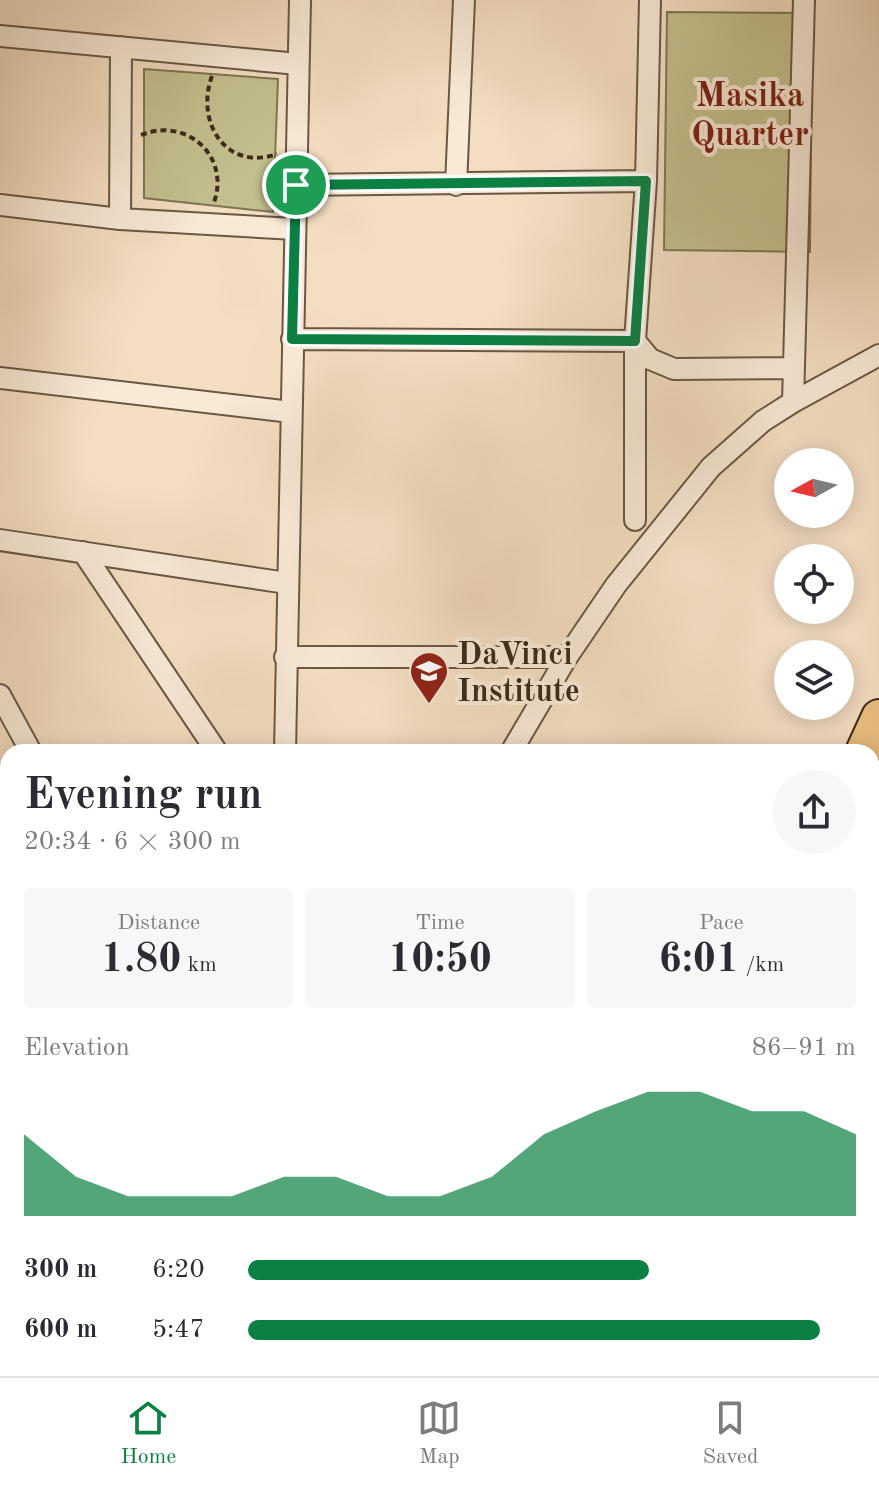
<!DOCTYPE html>
<meta charset="utf-8">
<style>
:root{--surface:#fff;--page:#f7f7f7;--text:#2b2b33;--muted:#7c7c81;--line:#e1e1e2;--accent:#0b8043}
body{margin:0;font-family:"Old Standard TT",serif;background:var(--page);color:var(--text);height:100vh;display:flex;flex-direction:column;font-size:30px;white-space:nowrap}
*{box-sizing:border-box;margin:0}
p{font-size:26px;color:var(--muted)}
.icon{flex:none;width:44px;height:44px;fill:none;stroke:currentColor;stroke-width:2;stroke-linecap:round;stroke-linejoin:round}
.map{position:relative;flex:1;overflow:hidden}
.panel{position:absolute;left:0px;top:744px;width:880px;height:632px;display:flex;flex-direction:column;background:var(--surface);border-radius:24px 24px 0 0;box-shadow:0 4px 20px #0003}
.panel>*{flex:none}
.needle{width:52px;rotate:262deg}
.tools{position:absolute;left:774px;top:448px;display:grid;gap:16px}
.tools a{display:grid;place-items:center;width:80px;height:80px;border-radius:50%;background:var(--surface);box-shadow:0 4px 20px #0003;font-size:40px}
.pin{position:absolute;display:grid;place-items:center;width:68px;height:68px;color:#fff;margin:-34px;border:4px solid #fff;border-radius:50%;box-shadow:0 2px 8px #0007}
.round{display:grid;place-items:center;flex:none;width:84px;height:84px;border-radius:42px;background:var(--page)}
.head{display:flex;align-items:center;justify-content:space-between;height:136px;padding:0 24px}
h1{font-size:44px;font-weight:700;line-height:60px}
.stats{display:grid;grid-template-columns:repeat(3,1fr);gap:12px;height:136px;padding:8px 24px}
.stats div{display:grid;align-content:center;border-radius:8px;background:var(--page);text-align:center}
.stats b{font-size:40px;font-weight:700}
.stats small{font-size:22px;font-weight:400}
.stats p{font-size:22px}
.chart{height:224px;padding:16px 24px}
.chart p{display:flex;justify-content:space-between}
.chart svg{width:100%;height:144px;margin-top:8px;fill:var(--accent);opacity:.7}
ul{padding:0 24px;list-style:none;font-size:26px}
li{display:grid;grid-template-columns:128px 96px 1fr;align-items:center;height:60px}
li i{height:20px;border-radius:10px;background:var(--accent)}
.tabs{display:flex;justify-content:space-around;align-items:center;height:112px;border-top:2px solid var(--line);background:var(--surface);font-size:22px;color:var(--muted)}
.tabs a{display:grid;justify-items:center;gap:4px}
.tabs .active{color:var(--accent)}
.map>svg:first-child{display:block}
</style>
<div class="map">
<svg width="879" height="1376" viewBox="0 0 879 1376">
<rect width="100%" height="100%" fill="#f4dec2"/>
<filter id="stains"><feTurbulence type="fractalNoise" baseFrequency=".0025" numOctaves="4"/><feColorMatrix values="0 0 0 0 .2 0 0 0 0 .09 0 0 0 0 .02 0 0 0 .5 -.17"/></filter>
<radialGradient id="worn" r=".72"><stop offset=".6" stop-color="#630" stop-opacity="0"/><stop offset="1" stop-color="#630" stop-opacity=".3"/></radialGradient>
<path fill="#c3bf8e" stroke="#807554" stroke-width="2" d="M 667,12 L 812,13 L 810,252 L 664,250 Z
M 144,69 L 278,79 L 273,212 L 144,198 Z"/>
<g fill="none" stroke-linecap="round" stroke-linejoin="round">
<defs>
<path id="street" d="M 0,36 L 298,64
M 296,185 L 646,181
M 456,185 L 464,0
M 0,205 L 120,219 L 295,229
M 120,219 L 121,47
M 292,339 L 635,341 L 650,359 L 674,369 L 794,368
M 0,378 L 291,412
M 793,402 L 804,0
M 635,520 L 635,341 L 646,181 L 650,0
M 0,540 L 287,583
M 83,552 L 217,752
M 285,657 L 567,657
M 0,695 L 31,752
M 285,752 L 300,0
M 511,752 L 567,657 L 616,585 L 711,467 L 763,421 L 793,402 L 879,355
M 0,953 L 8,968
M 872,997 L 879,996
M 0,1006 L 8,1004
M 872,1341 L 879,1341
M 788,1368 L 789,1376
M 142,1376 L 143,1368"/>
<path id="primary" d="M 863,752 L 879,717
M 872,839 L 879,823
M 590,1376 L 594,1368
M 636,1376 L 639,1368"/>
</defs>
<use href="#street" stroke="#6b5844" stroke-width="24"/>
<use href="#primary" stroke="#3d2b1a" stroke-width="38"/>
<path stroke="#3d2b1a" stroke-width="4" stroke-dasharray="6 4" stroke-linecap="butt" d="M 212,76 C 195,122 226,172 277,154
M 141,135 C 188,116 232,158 213,205"/>
<use href="#street" stroke="#f8ead7" stroke-width="20"/>
<use href="#primary" stroke="#eabf81" stroke-width="34"/>
</g>
<g fill="none" stroke-linecap="round" stroke-linejoin="round">
<defs>
<path id="route" d="M 646,181 L 635,341 L 292,339 L 296,185 Z"/>
</defs>
<use href="#route" stroke="#fff" stroke-width="16"/>
<use href="#route" stroke="#0b8043" stroke-width="10"/>
</g>
<defs>
<symbol id="university-pin" viewBox="-11 -11 22 30"><path d="M0 17L-7.5 6A9.5 9.5 0 1 1 7.5 6Z" fill="#8f2418" stroke="#f8ead7"/><path d="M0-5L7-2L0 1L-7-2ZM-4 1L0 2.5L4 1V4Q0 6-4 4Z" fill="#fff"/></symbol>
</defs>
<g fill-rule="evenodd">
<use href="#university-pin" x="407" y="649" width="44" height="60"/>
</g>
<g text-anchor="middle" stroke-width="8" stroke-linejoin="round" paint-order="stroke">
<g font-size="32" font-weight="bold" fill="#3d2b1a" stroke="#f8ead7" text-anchor="start">
<text x="457" y="664">DaVinci<tspan x="457" dy="37">Institute</tspan></text>
</g>
<g font-size="34" font-weight="bold" fill="#7a1f14" stroke="#f8ead7">
<text x="750" y="106">Masika<tspan x="750" dy="39">Quarter</tspan></text>
</g>
</g>
<rect width="100%" height="100%" filter="url(#stains)"/>
<rect width="100%" height="100%" fill="url(#worn)"/>
</svg>
<div class="tools">
<a><svg class="needle" viewBox="-14 -14 28 28"><path d="M0-13l5 13h-10z" fill="#e53935"/><path d="M0 13l5-13h-10z" fill="#7c7c81"/></svg></a>
<a><svg class="icon" aria-label="locate" viewBox="0 0 24 24"><circle cx="12" cy="12" r="6"/><path d="M12 2v4M12 18v4M2 12h4M18 12h4"/></svg></a>
<a><svg class="icon" aria-label="layers" viewBox="0 0 24 24"><path d="M12 4l9 5-9 5-9-5zM3 14l9 5 9-5"/></svg></a>
</div>
<div class="pin" style="left:296px;top:185px;background:#1e9e55"><svg class="icon" aria-label="arrive" viewBox="0 0 24 24"><path d="M6 21V4h12l-3 4 3 4H6"/></svg></div>
<section class="panel">
<div class="head"><div><h1>Evening run</h1><p>20:34 · 6 × 300 m</p></div><a class="round"><svg class="icon" aria-label="share" viewBox="0 0 24 24"><path d="M12 15V3M7 8l5-5 5 5M5 13v7h14v-7"/></svg></a></div>
<div class="stats">
<div><p>Distance</p><b>1.80<small> km</small></b></div>
<div><p>Time</p><b>10:50</b></div>
<div><p>Pace</p><b>6:01<small> /km</small></b></div>
</div>
<div class="chart"><p><span>Elevation</span>86–91 m</p>
<svg viewBox="0 0 160 44" preserveAspectRatio="none"><path d="M0 44V19L10 32L20 38L30 38L40 38L50 32L60 32L70 38L80 38L90 32L100 19L110 12L120 6L130 6L140 12L150 12L160 19V44z"/></svg>
</div>
<ul>
<li><b>300 m</b>6:20<i style="width:66%"></i></li>
<li><b>600 m</b>5:47<i style="width:94%"></i></li>
</ul>
</section>
</div>
<nav class="tabs">
<a class="active"><svg class="icon" aria-label="home" viewBox="0 0 24 24"><path d="M3 11l9-7 9 7M6 9v11h12V9"/></svg>Home</a>
<a><svg class="icon" aria-label="map" viewBox="0 0 24 24"><path d="M3 6l6-2 6 2 6-2v14l-6 2-6-2-6 2zM9 4v14M15 6v14"/></svg>Map</a>
<a><svg class="icon" aria-label="saved" viewBox="0 0 24 24"><path d="M7 4h10v16l-5-4-5 4z"/></svg>Saved</a>
</nav>
